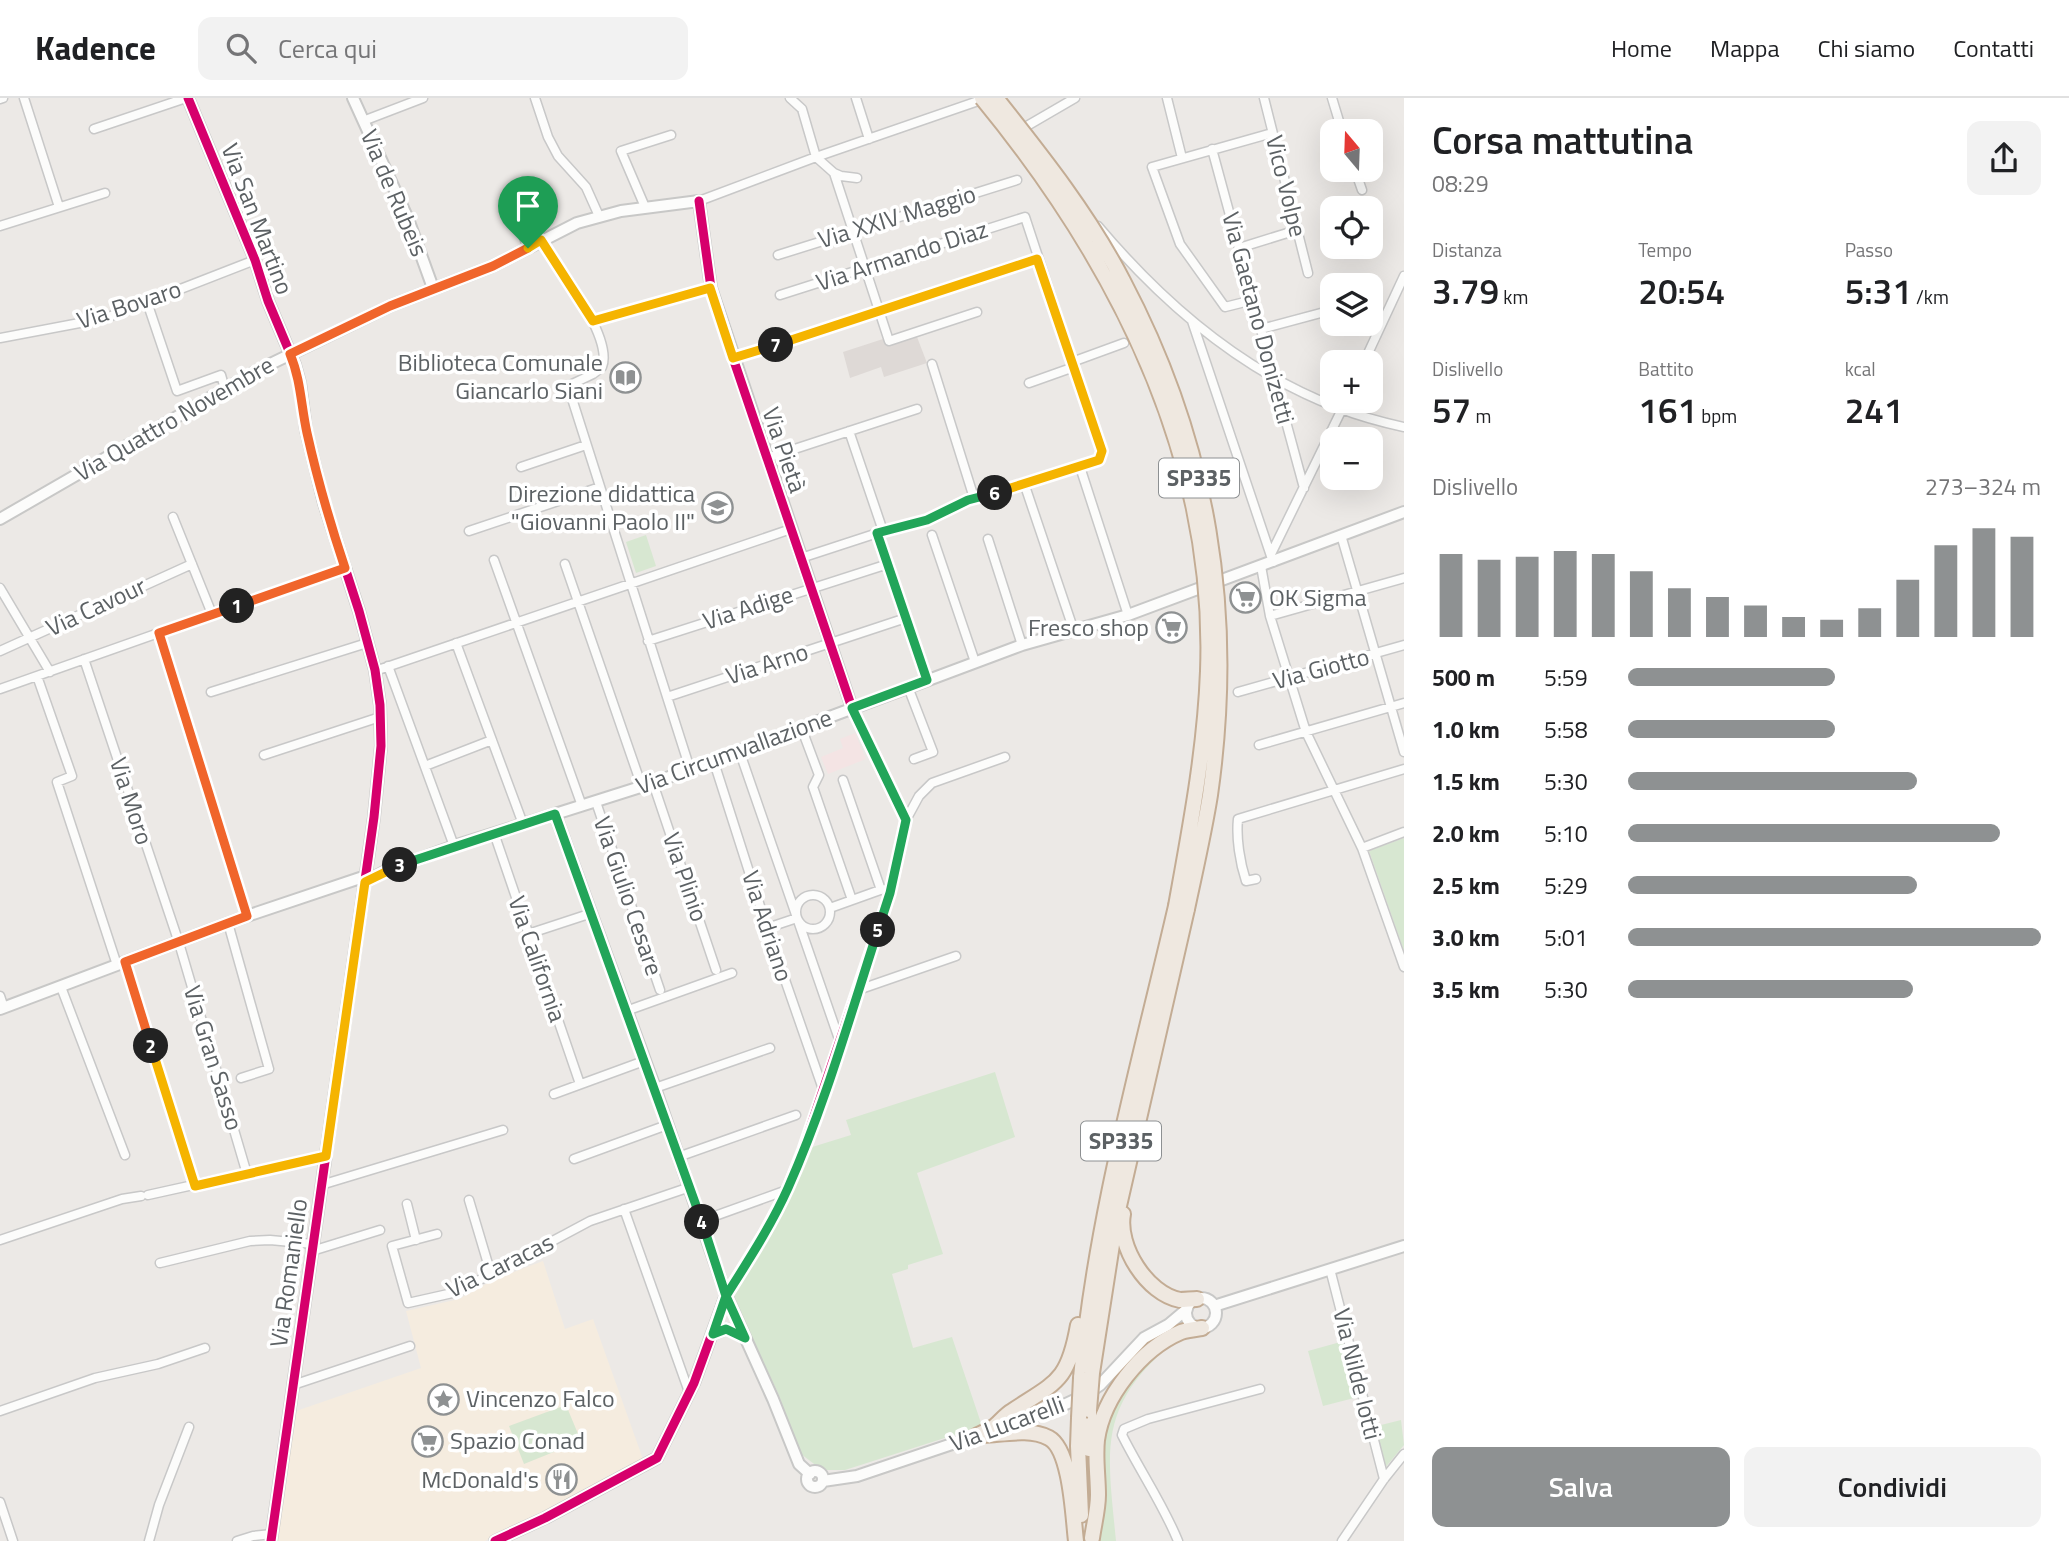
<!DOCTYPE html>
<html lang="it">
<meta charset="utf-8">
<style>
:root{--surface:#fff;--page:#f2f2f2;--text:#202124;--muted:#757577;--line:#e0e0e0;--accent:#8e9192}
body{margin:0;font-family:"Titillium Web",sans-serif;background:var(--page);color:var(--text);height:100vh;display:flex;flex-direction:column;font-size:26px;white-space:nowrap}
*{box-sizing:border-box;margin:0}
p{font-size:23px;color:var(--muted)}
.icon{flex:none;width:38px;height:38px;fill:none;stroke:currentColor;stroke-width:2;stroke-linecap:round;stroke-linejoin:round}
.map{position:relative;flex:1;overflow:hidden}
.details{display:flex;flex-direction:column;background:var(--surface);width:665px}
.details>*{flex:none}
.needle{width:46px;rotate:341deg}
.tools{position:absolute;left:1320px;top:21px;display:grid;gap:14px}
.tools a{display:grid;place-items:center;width:63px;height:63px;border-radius:14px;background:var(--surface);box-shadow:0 7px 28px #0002;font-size:35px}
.pin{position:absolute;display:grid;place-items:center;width:60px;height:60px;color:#fff;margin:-72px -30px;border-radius:50% 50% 50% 0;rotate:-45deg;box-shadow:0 0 7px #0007}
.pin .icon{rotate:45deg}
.km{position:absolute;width:35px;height:35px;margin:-18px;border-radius:50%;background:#222;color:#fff;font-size:19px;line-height:35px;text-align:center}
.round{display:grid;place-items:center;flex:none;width:74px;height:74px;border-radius:14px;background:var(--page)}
.overview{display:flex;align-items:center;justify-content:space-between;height:119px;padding:0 28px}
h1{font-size:38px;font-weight:600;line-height:52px}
.stats{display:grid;grid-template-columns:repeat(3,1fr);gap:10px;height:119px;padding:7px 28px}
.stats div{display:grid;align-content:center}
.stats b{font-size:35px;font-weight:600}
.stats small{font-size:19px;font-weight:400}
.stats p{font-size:19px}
.chart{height:196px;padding:14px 28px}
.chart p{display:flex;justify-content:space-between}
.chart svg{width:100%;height:126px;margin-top:7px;stroke:var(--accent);stroke-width:6}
.cta{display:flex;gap:14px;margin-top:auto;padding:14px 28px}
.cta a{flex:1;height:80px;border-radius:14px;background:var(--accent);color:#fff;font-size:28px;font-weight:600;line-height:80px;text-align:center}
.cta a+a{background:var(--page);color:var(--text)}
ul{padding:0 28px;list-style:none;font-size:23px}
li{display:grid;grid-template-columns:112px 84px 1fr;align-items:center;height:52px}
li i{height:18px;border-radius:9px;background:var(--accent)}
header{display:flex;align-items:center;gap:42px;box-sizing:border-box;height:98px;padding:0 35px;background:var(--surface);border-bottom:2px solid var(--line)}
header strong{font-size:33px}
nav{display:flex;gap:38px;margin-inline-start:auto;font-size:24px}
.search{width:490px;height:63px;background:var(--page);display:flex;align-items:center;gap:18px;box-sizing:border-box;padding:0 24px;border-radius:14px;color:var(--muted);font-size:26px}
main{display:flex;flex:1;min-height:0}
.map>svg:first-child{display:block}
</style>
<header>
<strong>Kadence</strong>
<div class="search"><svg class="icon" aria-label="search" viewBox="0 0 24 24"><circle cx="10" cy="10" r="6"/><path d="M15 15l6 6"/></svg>Cerca qui</div>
<nav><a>Home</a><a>Mappa</a><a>Chi siamo</a><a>Contatti</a></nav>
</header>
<main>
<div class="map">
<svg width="1404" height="1443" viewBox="0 0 1404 1443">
<rect width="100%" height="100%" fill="#ece9e6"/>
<path fill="#f5ecdf" d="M 543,1163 L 565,1231 L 593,1221 L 644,1364 L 485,1443 L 276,1443 L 296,1313 L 421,1270 L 406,1213 L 459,1201 L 495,1181 Z"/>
<path fill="#ded9d6" d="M 917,239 L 927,265 L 884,279 L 881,269 L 850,280 L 843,254 L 883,241 L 887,248 Z"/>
<path fill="#f4e4e4" d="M 855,635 L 866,661 L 828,676 L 821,659 L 843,650 L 840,641 Z"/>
<path fill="#d7e7d1" d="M 646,437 L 656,468 L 636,475 L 626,444 Z
M 1404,740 L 1404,853 L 1369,753 Z
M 995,974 L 1015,1039 L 917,1075 L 943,1156 L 908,1167 L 908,1171 L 892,1176 L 913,1250 L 952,1239 L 982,1328 L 845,1372 L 822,1372 L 801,1356 L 778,1295 L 732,1198 L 782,1112 L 809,1050 L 851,1037 L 846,1022 Z
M 1175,1243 C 1097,1308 1107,1350 1116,1443 L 1100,1443 L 1100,1351 L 1108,1314 L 1140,1269 Z
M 1344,1243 L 1358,1299 L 1323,1308 L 1308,1253 Z
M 566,1307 L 581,1343 L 524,1366 L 509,1328 Z
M 1401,1322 L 1404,1347 L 1384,1371 L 1373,1329 Z"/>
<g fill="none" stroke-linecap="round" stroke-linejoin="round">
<defs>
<path id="street" d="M 24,0 L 59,109
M 535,0 L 548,39 L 558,58 L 586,89 L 599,118
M 790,0 L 802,11 L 816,59
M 856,0 L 869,41
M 1167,0 L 1182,60
M 1264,0 L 1308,175
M 1332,0 L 1342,33
M 0,1 L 3,0
M 363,23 L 423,0
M 94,31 L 186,0
M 1020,32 L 1075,0
M 1212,51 L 1304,390
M 816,59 L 834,75 L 889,243 L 977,214
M 1355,72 L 1362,92
M 834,75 L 841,78 L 857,80
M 699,103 L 816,59 L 984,1
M 510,104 L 528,150
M 645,109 L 621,53 L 671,37
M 0,128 L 105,95
M 1098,128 C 1178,223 1280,304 1404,329
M 541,142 C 558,168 614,240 602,269 L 593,276 L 568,288 L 690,671
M 1239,150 L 1297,132
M 778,157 L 1017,82
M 780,197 L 1025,119 L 1102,353 L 1099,362 L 968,402 L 927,422 L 896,429 L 801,460
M 1253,202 L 1225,209 L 1180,146 L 1152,69 L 1272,35
M 147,204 L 177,293 L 221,277 L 225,291
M 1370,213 L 1385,219
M 593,223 L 711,190
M 1192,223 L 1273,464
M 1261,231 L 1332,212
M 0,240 L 106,220 L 255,162
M 733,260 L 1037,161
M 1072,264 L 1124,245
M 1364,264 L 1404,178
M 932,266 L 974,400
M 1029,285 L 1074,269
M 849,333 L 883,433
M 767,360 L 917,311
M 521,369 L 586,347
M 1081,372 L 1128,517
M 1024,385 L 1074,533
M 173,419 L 212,516
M 469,433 L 600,389
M 877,435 L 927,581
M 932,437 L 975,564
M 1341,437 L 1404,654
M 988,441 L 1022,547
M 1271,456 L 1346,303
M 494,462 L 582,708
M 565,466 L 642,689
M 1261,468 L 1270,518 L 1306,634 L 1362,750 L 1404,869
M 0,490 L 50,574
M 1270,518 L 1404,480
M 159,535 L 247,818
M 648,543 L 888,466
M 456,545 L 523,726
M 0,553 L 192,466
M 84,561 L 179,845 L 247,1076
M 388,568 L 454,748
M 375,573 L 791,431
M 37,578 L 72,678 L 57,684 L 117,867
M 908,589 L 933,654 L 914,661
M 0,591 L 345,469
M 211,594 L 367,545
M 1238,594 L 1404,547
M 667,599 L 906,520
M 801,629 L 819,677 L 813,689 L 852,802
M 1259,647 L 1404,605
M 739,652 L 840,944
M 264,657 L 380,619
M 713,661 L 767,830 L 824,994
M 425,668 L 492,642
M 843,682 L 881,792
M 653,685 L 716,872
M 596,704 L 660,892
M 906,722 L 919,698 L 932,685 L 1005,659
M 494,735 L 580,986
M 1362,750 L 1404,734
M 1256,781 L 1246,783 C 1240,765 1236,740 1238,721 L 1404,671
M796 814a17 17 0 1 1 34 0a17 17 0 1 1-34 0Z
M 830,810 L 883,791
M 228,825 L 269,971 L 241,980
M 767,830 L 797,820
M 528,836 L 592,815
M 125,864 L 195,1088
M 61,889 L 125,1057
M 858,892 L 956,858
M 0,898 L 4,910
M 626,913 L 732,875
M 655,990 L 770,950
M 554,996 L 644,963
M 678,1059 L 796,1017
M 574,1061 L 667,1027
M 321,1087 L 503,1032
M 148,1097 L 325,1058
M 469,1102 L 491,1176
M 407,1106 L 416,1142
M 624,1111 L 689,1294
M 701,1123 L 787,1092
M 437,1136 L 392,1148 L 408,1205 L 457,1194 L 590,1123 L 690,1089
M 0,1142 L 122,1101 L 141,1098
M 312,1153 L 380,1132
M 160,1165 L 250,1143 L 270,1142 L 313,1146
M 1330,1171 L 1384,1381
M 726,1197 L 763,1137 L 787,1092 L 824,994 L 892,788 L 906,722 L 852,610
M 293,1287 L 410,1248
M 0,1313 L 95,1280 L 158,1266 L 205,1250
M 0,1404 L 13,1443
M 149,1443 L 159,1407 L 189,1329
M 237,1443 L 253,1438 L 272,1436
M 1178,1443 C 1163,1406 1140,1373 1122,1337 L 1124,1331 L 1148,1321 L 1260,1291
M 1342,1443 L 1384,1381 L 1404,1356"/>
<path id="secondary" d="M 188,0 L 255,162 L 268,203 L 295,267 L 300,285 L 306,332 L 324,405 L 359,513 L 375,572 L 380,607 L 381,648 L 374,719 L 271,1443
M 353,0 L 408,121 L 433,190
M 0,421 L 258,272 L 390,208 L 493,168 L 577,125 L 621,113 L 699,103 L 711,190 L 852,610
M 555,716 L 655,990 L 726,1197 L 773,1301 L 799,1366 L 810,1376
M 365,784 L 386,773 L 454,748 L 653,685 L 1022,547 L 1128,517 L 1404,414
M 0,911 L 247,818 L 369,777
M1186 1215a15 15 0 1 1 30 0a15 15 0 1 1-30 0Z
M 1214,1208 L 1404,1148
M 713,1236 L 726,1231 L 745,1239
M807 1381a8 8 0 1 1 16 0a8 8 0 1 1-16 0Z
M 823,1383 L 857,1378 L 1053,1312 L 1085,1297 L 1100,1287 L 1144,1240 L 1168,1227 L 1187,1211
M 495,1443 L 545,1420 L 657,1360 L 694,1285 L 726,1197"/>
<path id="highway" d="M 1123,1116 C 1117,1148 1147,1196 1180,1202 C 1185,1202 1192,1201 1197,1201
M 1092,1275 L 1116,1121 L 1187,811
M 1081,1280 C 1095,1120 1140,964 1176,808
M 1079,1320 L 1078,1348 L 1081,1417
M 984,1337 C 1004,1336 1030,1330 1049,1340 C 1071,1352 1073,1419 1076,1443
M 976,1338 C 982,1335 989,1332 995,1328 C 1001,1323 1005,1317 1012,1313 C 1056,1284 1068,1284 1078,1227
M 1089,1351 L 1089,1312
M 1092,1440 C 1094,1426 1098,1411 1098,1397 C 1098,1379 1095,1360 1097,1342 C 1103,1299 1141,1251 1181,1234 C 1187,1232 1195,1231 1202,1230"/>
</defs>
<use href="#street" stroke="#c8c8c8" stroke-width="11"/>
<use href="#secondary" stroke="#c8c8c7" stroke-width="14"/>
<use href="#highway" stroke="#c3ac94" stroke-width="18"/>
<use href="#street" stroke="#fcfcfb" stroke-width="8"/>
<use href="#secondary" stroke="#fcfcfb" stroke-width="10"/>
<use href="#highway" stroke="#efe8e0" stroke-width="14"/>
<defs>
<path id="highway-bridge" d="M 982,0 C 1115,162 1216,357 1208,573 C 1205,653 1190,730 1176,808
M 996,0 C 1042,58 1089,117 1123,183 C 1209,346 1236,515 1210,697 C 1204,735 1195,773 1187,811
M 1089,1312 L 1092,1275
M 1079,1320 L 1081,1280"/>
</defs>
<use href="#highway-bridge" stroke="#c3ac94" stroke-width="18" stroke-linecap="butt"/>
<use href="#highway-bridge" stroke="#efe8e0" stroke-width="14"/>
<defs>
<path id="cycleway" d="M 188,0 L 255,162 L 268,203 L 295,267 L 300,285 L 306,332 L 324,405 L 359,513 L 375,572 L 380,607 L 381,648 L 374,719 L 271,1443
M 495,1443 L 545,1420 L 657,1360 L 694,1285 L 726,1197 L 763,1137 L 787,1092 L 803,1051 L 890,795 L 906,722 L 852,610 L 733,260 L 711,190 L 699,103"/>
</defs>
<use href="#cycleway" stroke="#fff" stroke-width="13"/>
<use href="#cycleway" stroke="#d6006c" stroke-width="9"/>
</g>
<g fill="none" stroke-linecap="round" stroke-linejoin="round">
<defs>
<path id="split-1" d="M 237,508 L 345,470 C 330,425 317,380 307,335 C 301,308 301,282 290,256 L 390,208 L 493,168 L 528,150"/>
<path id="split-2" d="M 151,948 L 125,864 L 247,818 L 159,535 L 237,508"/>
<path id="split-3" d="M 151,948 L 195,1088 L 326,1058 L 365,784 L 400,767"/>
<path id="split-4" d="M 400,767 L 555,716 L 702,1124"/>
<path id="split-5" d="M 702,1124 L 726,1198 L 713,1236 L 726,1231 L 745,1240 L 726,1198 C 748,1163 771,1128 788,1090 C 825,1007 850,918 878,832"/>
<path id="split-6" d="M 878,832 L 890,795 L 906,722 L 852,610 L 927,582 L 877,435 L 927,422 L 968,402 L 995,395"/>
<path id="split-7" d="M 776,247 L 1037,161 L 1102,353 L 1099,362 L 995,395"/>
<path id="split-8" d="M 528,150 L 541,142 L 593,223 L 710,190 L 733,260 L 776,247"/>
</defs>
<use href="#split-1" stroke="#fff" stroke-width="14"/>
<use href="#split-2" stroke="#fff" stroke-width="14"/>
<use href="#split-3" stroke="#fff" stroke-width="14"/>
<use href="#split-4" stroke="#fff" stroke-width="14"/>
<use href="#split-5" stroke="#fff" stroke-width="14"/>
<use href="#split-6" stroke="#fff" stroke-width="14"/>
<use href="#split-7" stroke="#fff" stroke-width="14"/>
<use href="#split-8" stroke="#fff" stroke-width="14"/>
<use href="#split-1" stroke="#f0652b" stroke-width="9"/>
<use href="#split-2" stroke="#f0652b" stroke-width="9"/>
<use href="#split-3" stroke="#f5b400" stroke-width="9"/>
<use href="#split-4" stroke="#22a559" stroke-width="9"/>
<use href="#split-5" stroke="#22a559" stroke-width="9"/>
<use href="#split-6" stroke="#22a559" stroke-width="9"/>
<use href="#split-7" stroke="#f5b400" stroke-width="9"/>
<use href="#split-8" stroke="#f5b400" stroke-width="9"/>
</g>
<defs>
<symbol id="library-ring" viewBox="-11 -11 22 22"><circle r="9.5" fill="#fff" stroke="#8e9192" stroke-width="1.5"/><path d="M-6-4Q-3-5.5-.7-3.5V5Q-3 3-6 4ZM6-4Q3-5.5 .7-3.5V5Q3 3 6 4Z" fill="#8e9192"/></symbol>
<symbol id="school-ring" viewBox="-11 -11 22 22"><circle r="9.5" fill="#fff" stroke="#8e9192" stroke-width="1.5"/><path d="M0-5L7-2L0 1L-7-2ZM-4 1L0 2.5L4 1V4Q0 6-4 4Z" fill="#8e9192"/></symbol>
<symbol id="supermarket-ring" viewBox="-11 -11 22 22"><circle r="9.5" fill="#fff" stroke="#8e9192" stroke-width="1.5"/><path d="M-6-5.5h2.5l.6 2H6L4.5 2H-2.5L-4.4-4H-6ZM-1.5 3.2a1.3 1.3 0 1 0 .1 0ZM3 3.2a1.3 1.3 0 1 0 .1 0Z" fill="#8e9192"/></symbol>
<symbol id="sight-ring" viewBox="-11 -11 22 22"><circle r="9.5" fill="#fff" stroke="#8e9192" stroke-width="1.5"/><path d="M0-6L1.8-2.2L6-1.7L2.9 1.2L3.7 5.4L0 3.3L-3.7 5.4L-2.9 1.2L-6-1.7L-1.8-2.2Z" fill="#8e9192"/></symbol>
<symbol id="restaurant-ring" viewBox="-11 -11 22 22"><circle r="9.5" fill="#fff" stroke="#8e9192" stroke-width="1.5"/><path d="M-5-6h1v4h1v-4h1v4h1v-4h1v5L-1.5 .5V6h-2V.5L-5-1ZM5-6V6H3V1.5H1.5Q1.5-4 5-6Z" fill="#8e9192"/></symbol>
</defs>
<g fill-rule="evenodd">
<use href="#library-ring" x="608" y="262" width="35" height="35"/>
<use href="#school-ring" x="700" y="392" width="35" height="35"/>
<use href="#supermarket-ring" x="1228" y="482" width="35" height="35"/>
<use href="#supermarket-ring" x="1154" y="512" width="35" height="35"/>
<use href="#sight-ring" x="426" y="1284" width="35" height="35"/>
<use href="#supermarket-ring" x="410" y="1326" width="35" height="35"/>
<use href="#restaurant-ring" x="544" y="1364" width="35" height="35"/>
</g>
<g text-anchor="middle" stroke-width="7" stroke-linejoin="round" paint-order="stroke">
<g fill="#fff" stroke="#8d9092" stroke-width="2">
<rect x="1159" y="360.5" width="80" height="39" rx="5"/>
<rect x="1081" y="1023.5" width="80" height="39" rx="5"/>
</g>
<g font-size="23" font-weight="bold" fill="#5c6164">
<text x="1199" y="388">SP335</text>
<text x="1121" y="1051">SP335</text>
</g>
<g font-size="24" fill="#5c6164" stroke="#fff">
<text transform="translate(1286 88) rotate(76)" y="8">Vico Volpe</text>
<text transform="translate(394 95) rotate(67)" y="8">Via de Rubeis</text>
<text transform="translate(897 119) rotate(-17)" y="8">Via XXIV Maggio</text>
<text transform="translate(257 121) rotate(69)" y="8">Via San Martino</text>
<text transform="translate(902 158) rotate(-18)" y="8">Via Armando Diaz</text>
<text transform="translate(129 207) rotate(-18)" y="8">Via Bovaro</text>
<text transform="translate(1258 220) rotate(75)" y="8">Via Gaetano Donizetti</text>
<text transform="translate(174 321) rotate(-30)" y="8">Via Quattro Novembre</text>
<text transform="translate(784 352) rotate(71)" y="8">Via Pietà</text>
<text transform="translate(96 509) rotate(-25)" y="8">Via Cavour</text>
<text transform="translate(748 510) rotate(-18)" y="8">Via Adige</text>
<text transform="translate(767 566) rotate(-18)" y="8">Via Arno</text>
<text transform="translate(1321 571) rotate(-15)" y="8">Via Giotto</text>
<text transform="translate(734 654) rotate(-20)" y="8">Via Circumvallazione</text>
<text transform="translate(131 703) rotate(72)" y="8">Via Moro</text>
<text transform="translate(685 779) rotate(71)" y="8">Via Plinio</text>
<text transform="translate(628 798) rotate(71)" y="8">Via Giulio Cesare</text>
<text transform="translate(767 828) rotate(72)" y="8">Via Adriano</text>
<text transform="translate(537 861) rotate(71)" y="8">Via California</text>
<text transform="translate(213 960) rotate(73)" y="8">Via Gran Sasso</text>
<text transform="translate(500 1168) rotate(-26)" y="8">Via Caracas</text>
<text transform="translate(289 1175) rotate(-82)" y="8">Via Romaniello</text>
<text transform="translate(1357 1276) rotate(76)" y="8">Via Nilde Iotti</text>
<text transform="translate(1007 1326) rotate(-20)" y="8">Via Lucarelli</text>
</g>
<g font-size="24" fill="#5c6164" stroke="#fff" text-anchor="end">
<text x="603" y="273">Biblioteca Comunale<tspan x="603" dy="28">Giancarlo Siani</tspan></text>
<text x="695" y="404">Direzione didattica<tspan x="695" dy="28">"Giovanni Paolo II"</tspan></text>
<text x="1269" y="508" text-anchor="start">OK Sigma</text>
<text x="1149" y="538">Fresco shop</text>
<text x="466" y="1309" text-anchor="start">Vincenzo Falco</text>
<text x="450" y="1351" text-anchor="start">Spazio Conad</text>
<text x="539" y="1390">McDonald's</text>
</g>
</g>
</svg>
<div class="tools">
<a><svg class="needle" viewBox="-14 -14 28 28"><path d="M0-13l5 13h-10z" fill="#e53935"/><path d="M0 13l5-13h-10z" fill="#757577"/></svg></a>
<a><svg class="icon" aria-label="locate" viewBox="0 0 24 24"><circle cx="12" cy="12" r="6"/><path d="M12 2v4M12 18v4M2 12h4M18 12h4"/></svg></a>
<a><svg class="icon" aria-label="layers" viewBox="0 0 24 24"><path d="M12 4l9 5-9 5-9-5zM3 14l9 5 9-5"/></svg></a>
<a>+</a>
<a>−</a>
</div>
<div class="pin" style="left:528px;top:150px;background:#1e9e55"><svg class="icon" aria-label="arrive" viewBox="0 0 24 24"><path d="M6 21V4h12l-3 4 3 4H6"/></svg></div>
<b class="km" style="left:237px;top:508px">1</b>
<b class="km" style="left:151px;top:948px">2</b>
<b class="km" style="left:400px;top:767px">3</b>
<b class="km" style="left:702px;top:1124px">4</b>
<b class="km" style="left:878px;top:832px">5</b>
<b class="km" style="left:995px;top:395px">6</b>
<b class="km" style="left:776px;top:247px">7</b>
</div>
<section class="details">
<div class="overview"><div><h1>Corsa mattutina</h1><p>08:29</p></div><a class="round"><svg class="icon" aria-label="share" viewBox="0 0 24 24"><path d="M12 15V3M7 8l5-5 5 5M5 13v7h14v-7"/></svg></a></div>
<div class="stats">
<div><p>Distanza</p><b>3.79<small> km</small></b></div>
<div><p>Tempo</p><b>20:54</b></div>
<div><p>Passo</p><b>5:31<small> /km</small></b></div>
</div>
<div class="stats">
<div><p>Dislivello</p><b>57<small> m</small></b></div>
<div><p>Battito</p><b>161<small> bpm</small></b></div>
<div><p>kcal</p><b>241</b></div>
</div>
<div class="chart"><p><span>Dislivello</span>273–324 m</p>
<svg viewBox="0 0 160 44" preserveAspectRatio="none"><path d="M5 44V15M15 44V17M25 44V16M35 44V14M45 44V15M55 44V21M65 44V27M75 44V30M85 44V33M95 44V37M105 44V38M115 44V34M125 44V24M135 44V12M145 44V6M155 44V9"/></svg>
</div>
<ul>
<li><b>500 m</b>5:59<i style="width:50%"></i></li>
<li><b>1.0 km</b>5:58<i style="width:50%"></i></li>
<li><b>1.5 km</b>5:30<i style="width:70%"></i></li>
<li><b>2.0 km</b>5:10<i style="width:90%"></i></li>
<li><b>2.5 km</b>5:29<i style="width:70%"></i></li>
<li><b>3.0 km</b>5:01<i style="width:100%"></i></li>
<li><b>3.5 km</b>5:30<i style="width:69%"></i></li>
</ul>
<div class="cta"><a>Salva</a><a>Condividi</a></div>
</section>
</main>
